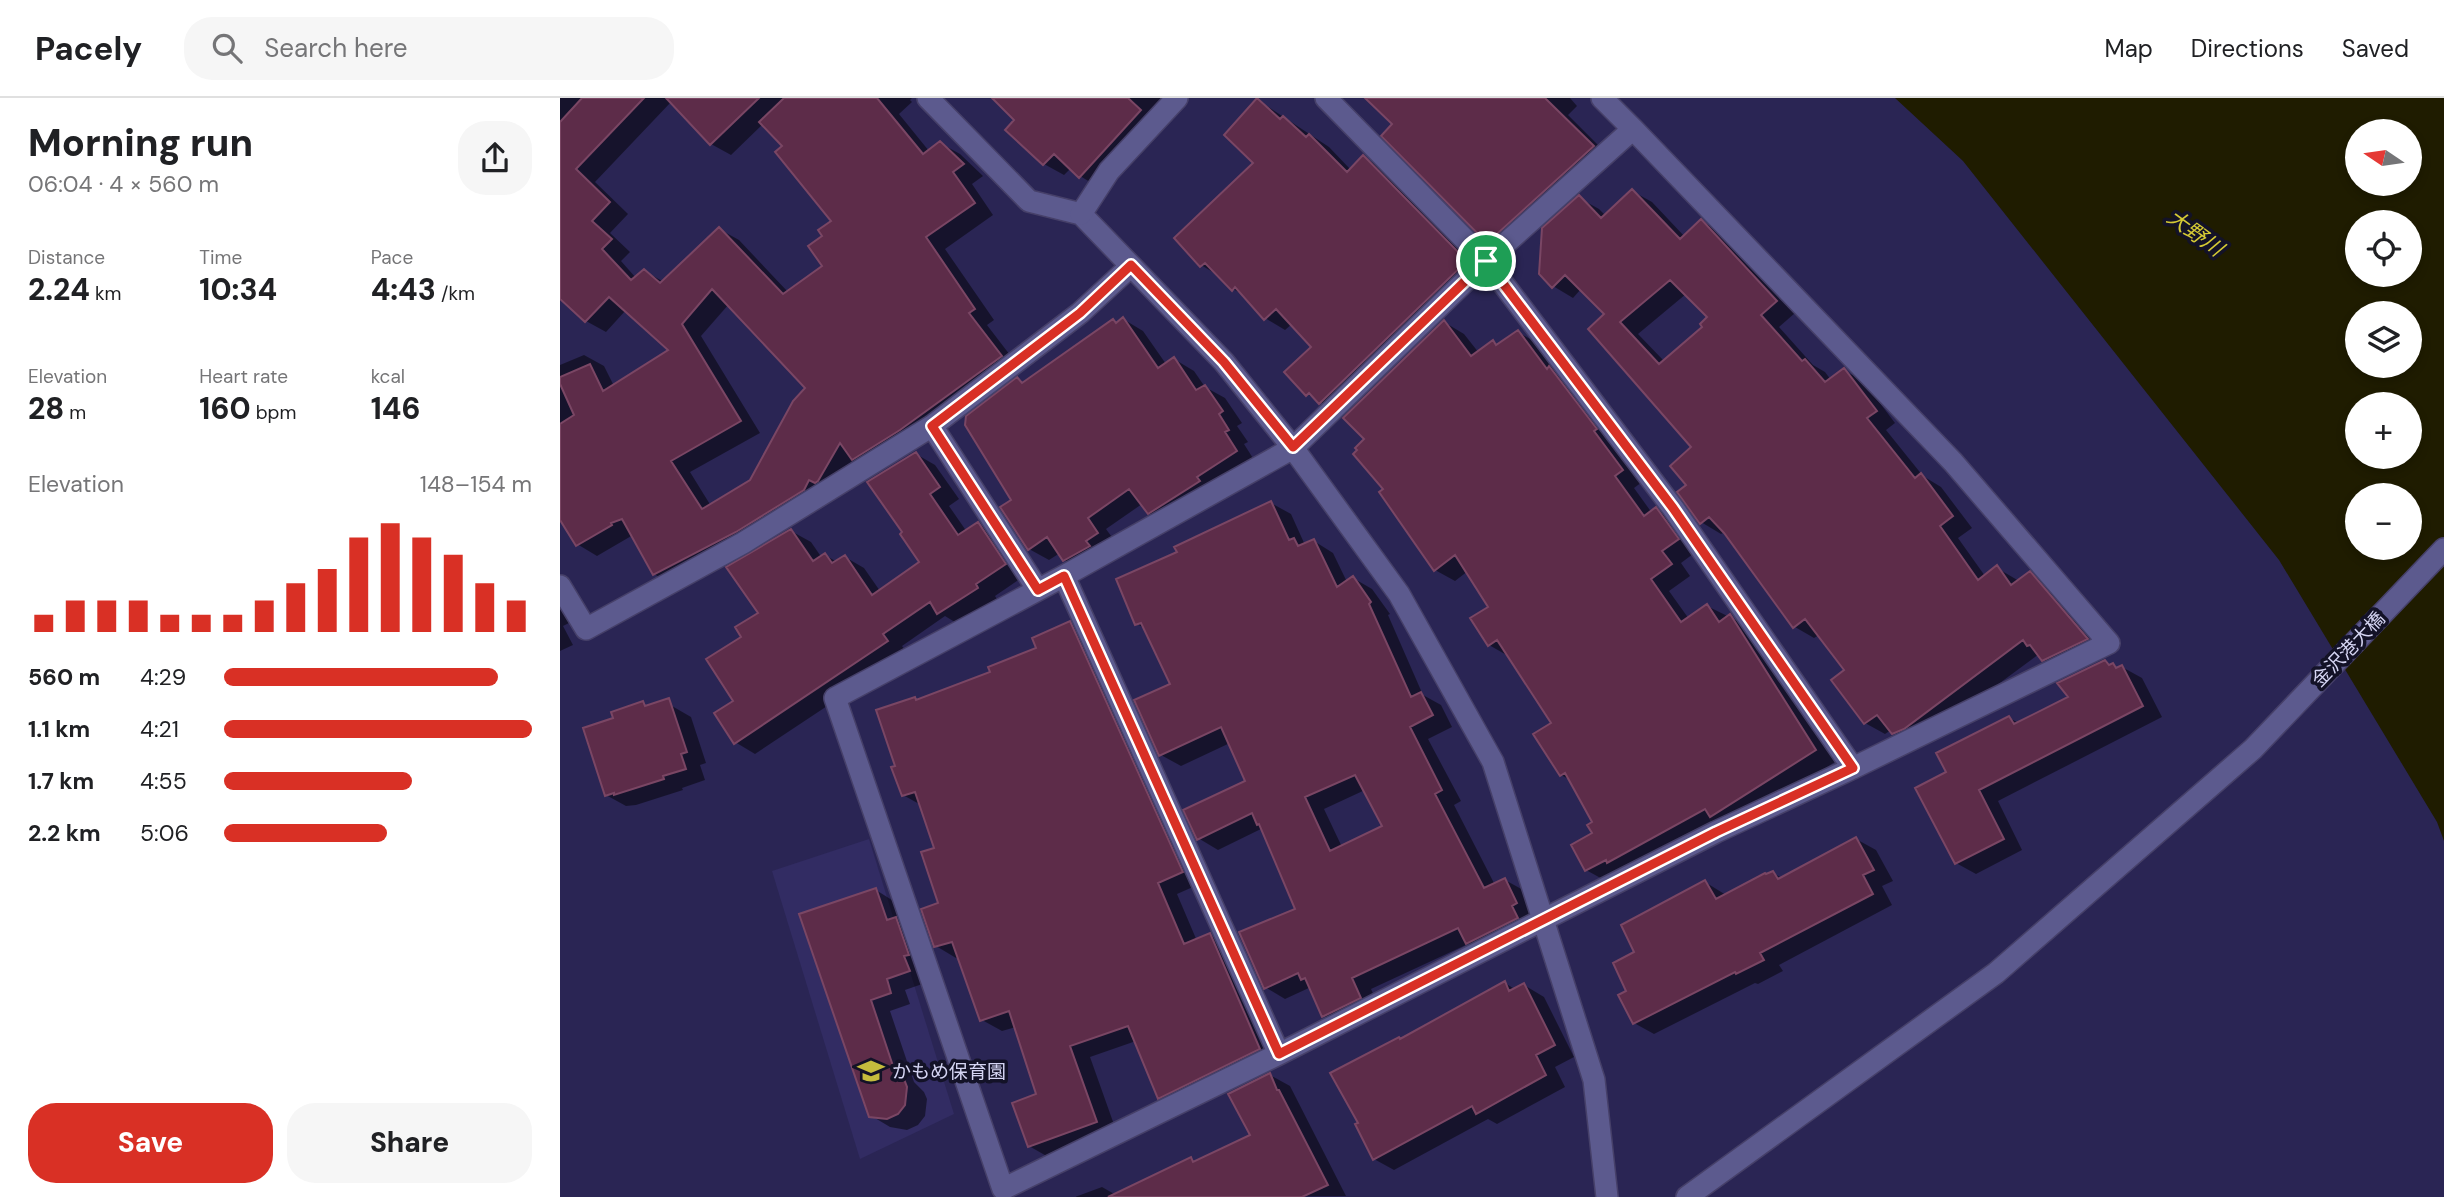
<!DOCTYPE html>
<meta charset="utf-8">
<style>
:root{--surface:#fff;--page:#f6f6f6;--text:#202124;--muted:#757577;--line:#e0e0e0;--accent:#d93025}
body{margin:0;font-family:"DM Sans","Noto Sans JP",sans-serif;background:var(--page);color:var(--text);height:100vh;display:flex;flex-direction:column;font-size:26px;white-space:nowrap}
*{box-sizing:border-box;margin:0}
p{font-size:23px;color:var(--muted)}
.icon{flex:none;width:38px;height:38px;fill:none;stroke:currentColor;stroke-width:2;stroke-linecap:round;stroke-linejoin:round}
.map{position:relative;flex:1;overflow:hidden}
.drawer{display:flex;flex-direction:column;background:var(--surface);width:560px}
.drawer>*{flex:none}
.needle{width:46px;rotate:283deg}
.fabs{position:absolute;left:1785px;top:21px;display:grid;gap:14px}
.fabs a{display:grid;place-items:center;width:77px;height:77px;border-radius:50%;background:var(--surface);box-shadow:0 4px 10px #0003;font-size:35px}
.pin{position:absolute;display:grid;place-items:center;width:60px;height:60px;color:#fff;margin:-30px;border:4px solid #fff;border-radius:50%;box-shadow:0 2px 7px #0007}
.round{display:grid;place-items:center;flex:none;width:74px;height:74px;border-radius:28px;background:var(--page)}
.overview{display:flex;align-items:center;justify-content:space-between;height:119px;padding:0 28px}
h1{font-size:38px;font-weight:800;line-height:52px}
.figures{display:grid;grid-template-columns:repeat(3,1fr);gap:10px;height:119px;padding:7px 28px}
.figures div{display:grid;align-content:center}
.figures b{font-size:30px;font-weight:800}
.figures small{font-size:19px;font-weight:400}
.figures p{font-size:19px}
.chart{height:196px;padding:14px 28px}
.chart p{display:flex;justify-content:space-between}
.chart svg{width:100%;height:126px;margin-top:7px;stroke:var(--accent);stroke-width:6}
.action{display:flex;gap:14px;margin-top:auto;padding:14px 28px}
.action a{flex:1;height:80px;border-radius:28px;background:var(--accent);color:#fff;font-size:28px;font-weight:800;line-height:80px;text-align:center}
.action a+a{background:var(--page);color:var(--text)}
ul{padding:0 28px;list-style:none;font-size:23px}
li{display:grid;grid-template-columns:112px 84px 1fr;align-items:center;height:52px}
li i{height:18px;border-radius:9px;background:var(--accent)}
header{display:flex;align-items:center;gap:42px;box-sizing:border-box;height:98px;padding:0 35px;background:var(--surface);border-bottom:2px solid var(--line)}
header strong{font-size:33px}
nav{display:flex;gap:38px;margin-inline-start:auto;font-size:24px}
.search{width:490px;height:63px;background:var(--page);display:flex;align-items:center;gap:18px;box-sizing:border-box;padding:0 24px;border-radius:28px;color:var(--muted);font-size:26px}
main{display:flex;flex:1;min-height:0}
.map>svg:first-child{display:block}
</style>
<header>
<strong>Pacely</strong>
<div class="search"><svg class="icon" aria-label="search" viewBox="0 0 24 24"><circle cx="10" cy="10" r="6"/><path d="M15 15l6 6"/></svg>Search here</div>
<nav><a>Map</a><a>Directions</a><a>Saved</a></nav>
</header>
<main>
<section class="drawer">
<div class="overview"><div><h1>Morning run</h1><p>06:04 · 4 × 560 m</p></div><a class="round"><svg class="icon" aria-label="share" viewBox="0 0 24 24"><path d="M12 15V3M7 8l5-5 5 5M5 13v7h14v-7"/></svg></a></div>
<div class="figures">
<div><p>Distance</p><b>2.24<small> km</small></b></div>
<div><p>Time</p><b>10:34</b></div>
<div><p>Pace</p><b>4:43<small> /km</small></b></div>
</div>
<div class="figures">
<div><p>Elevation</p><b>28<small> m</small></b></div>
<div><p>Heart rate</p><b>160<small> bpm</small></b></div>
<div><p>kcal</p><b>146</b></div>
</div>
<div class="chart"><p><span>Elevation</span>148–154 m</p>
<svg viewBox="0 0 160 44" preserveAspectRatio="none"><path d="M5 44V38M15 44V33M25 44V33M35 44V33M45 44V38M55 44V38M65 44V38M75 44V33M85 44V27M95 44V22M105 44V11M115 44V6M125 44V11M135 44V17M145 44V27M155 44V33"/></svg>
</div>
<ul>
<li><b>560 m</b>4:29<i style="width:89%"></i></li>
<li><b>1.1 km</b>4:21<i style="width:100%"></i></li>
<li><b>1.7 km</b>4:55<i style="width:61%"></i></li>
<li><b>2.2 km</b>5:06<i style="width:53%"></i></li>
</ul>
<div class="action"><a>Save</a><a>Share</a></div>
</section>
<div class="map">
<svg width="1884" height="1099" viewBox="0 0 1884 1099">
<rect width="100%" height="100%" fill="#2a2554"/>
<path fill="#322c63" d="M 309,741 L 394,1016 L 300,1061 L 212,773 Z"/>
<path fill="#1f1c00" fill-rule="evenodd" d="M 1335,0 L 1884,0 L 1884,743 L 1877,724 L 1719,462 L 1403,63 ZM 1797,33 L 1850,33 L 1850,86 L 1797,86 ZM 1797,124 L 1850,124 L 1850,177 L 1797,177 ZM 1797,215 L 1850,215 L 1850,268 L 1797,268 ZM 1797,306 L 1850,306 L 1850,359 L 1797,359 ZM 1797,397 L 1850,397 L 1850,450 L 1797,450 Z"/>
<path fill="#0007" fill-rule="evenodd" d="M 0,0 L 352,0 L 350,2 L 352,4 L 339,16 L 369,53 L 380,45 L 400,56 L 423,78 L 412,86 L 433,117 L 385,151 L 434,222 L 427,227 L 460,270 L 313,372 L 296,362 L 278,394 L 114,487 L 94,476 L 73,437 L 37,458 L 17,446 L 0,418 L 0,267 L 24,257 L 44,268 L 54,288 L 111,252 L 66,212 L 46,234 L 26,223 L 0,199 ZM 112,3 L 151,46 L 171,57 L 203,26 L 225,48 L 273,124 L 265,138 L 265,168 L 228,194 L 179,142 L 159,131 L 104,184 L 84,173 L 76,180 L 61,163 L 70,154 L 50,135 L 68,116 L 35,84 ZM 169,206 L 247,290 L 191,383 L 151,408 L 130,374 L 200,335 L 141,238 Z
M 434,0 L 610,0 L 540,90 L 520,78 L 511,70 L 504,77 L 484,66 L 447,31 L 457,21 Z
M 807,0 L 1010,0 L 1017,8 L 1008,17 L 1052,61 L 947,155 L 928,143 L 835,26 Z
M 698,2 L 769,49 L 791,72 L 803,59 L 823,70 L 926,175 L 780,316 L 747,296 L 753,249 L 732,226 L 725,232 L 705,220 L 687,199 L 673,191 L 661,179 L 641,167 L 696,65 Z
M 1072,93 L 1092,104 L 1125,139 L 1142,123 L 1161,135 L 1235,215 L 1219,229 L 1253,267 L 1265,274 L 1271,282 L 1284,272 L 1304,284 L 1335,325 L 1326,332 L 1363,378 L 1381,389 L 1412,430 L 1398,440 L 1425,478 L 1437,470 L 1459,483 L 1470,475 L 1490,486 L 1546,552 L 1503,573 L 1483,562 L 1479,556 L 1364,641 L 1353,647 L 1331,632 L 1325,636 L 1305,625 L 1287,573 L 1259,537 L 1254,540 L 1235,529 L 1163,435 L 1161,436 L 1141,424 L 1129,387 L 1134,350 L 1046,217 L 1021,191 L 1013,200 L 993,188 L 1019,100 L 1039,111 L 1046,118 ZM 1126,196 L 1150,219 L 1144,229 L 1104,263 L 1078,236 Z
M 563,221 L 583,233 L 606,266 L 614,261 L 634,273 L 645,289 L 665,300 L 682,325 L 677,328 L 688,344 L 684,346 L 696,365 L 609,426 L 589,415 L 582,406 L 546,431 L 557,446 L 524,474 L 504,462 L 500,455 L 489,462 L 469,451 L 454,402 L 457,281 L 465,286 L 553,223 L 558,226 Z
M 884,224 L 904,236 L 919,255 L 933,244 L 939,247 L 958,234 L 977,245 L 1082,384 L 1074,390 L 1092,415 L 1096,411 L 1116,423 L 1137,453 L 1121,465 L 1130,478 L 1109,493 L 1129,521 L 1147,508 L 1190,529 L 1275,664 L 1171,729 L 1046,783 L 1026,772 L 1035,725 L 1012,683 L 1001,677 L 993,625 L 950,559 L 929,547 L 930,509 L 908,473 L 895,483 L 875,472 L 825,392 L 806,342 Z
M 356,356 L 375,367 L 399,401 L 389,408 L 407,434 L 418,426 L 438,437 L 464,478 L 435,498 L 437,501 L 398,526 L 385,518 L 342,548 L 347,555 L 195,656 L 175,644 L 175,603 L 183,540 L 200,515 L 231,433 L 251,444 L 262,460 L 265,457 L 277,464 L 285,459 L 304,470 L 320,493 L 362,464 Z
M 711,405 L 731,416 L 745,447 L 754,443 L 773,455 L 787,484 L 793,480 L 812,491 L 830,516 L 828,517 L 863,597 L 881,607 L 892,629 L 868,641 L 901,703 L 894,707 L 935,787 L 945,782 L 965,793 L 976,816 L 927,857 L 908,846 L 811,891 L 820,911 L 784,929 L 764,918 L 751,889 L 725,901 L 705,889 L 737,812 L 703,730 L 658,752 L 638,740 L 688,684 L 670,645 L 621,668 L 601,657 L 613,587 L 586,531 L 577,526 L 620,454 ZM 805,692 L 825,729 L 782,749 L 764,711 Z
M 0,502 L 13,523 L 3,528 L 13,547 L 0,553 Z
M 510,525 L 530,537 L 642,785 L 617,796 L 637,843 L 650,837 L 670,849 L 720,962 L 620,1011 L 599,999 L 576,943 L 530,959 L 557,1035 L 490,1060 L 469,1048 L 478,997 L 456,929 L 442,933 L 422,922 L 399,859 L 396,860 L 376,848 L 380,806 L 376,751 L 361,707 L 343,697 L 338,669 L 355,601 L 358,603 L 432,575 L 479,551 Z
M 1545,564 L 1558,571 L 1562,569 L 1582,580 L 1602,619 L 1438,703 L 1462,752 L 1416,776 L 1396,765 L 1389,675 L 1449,620 L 1459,625 L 1510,599 Z
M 112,608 L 131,619 L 146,665 L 140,667 L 145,682 L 122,690 L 123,692 L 76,707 L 66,708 L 46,697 Z
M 1296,741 L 1316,752 L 1333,783 L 1322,788 L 1332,807 L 1219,867 L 1223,873 L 1198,886 L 1195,885 L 1094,936 L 1074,925 L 1069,893 L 1077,855 L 1145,784 L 1166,797 L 1213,775 L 1222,780 Z
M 316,792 L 335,804 L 368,884 L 345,892 L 350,906 L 330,913 L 354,984 L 364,994 L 367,1001 L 365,1018 L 358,1027 L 347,1032 L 330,1029 L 310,1017 L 241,817 Z
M 945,885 L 956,892 L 964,887 L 984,899 L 1014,959 L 995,969 L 1005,989 L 937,1026 L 928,1021 L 834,1072 L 814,1061 L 800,1025 L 841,942 Z
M 710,977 L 730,988 L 786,1098 L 515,1099 L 542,1089 L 556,1097 L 631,1061 L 637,1064 L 693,1038 Z"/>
<path fill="#5d2c49" stroke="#7a4664" stroke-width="2" fill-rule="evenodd" d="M 22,0 L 84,0 L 16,71 L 50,104 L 32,123 L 52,141 L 42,151 L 71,182 L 84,171 L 100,185 L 159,129 L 223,196 L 262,168 L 248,148 L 262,138 L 258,132 L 271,123 L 215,54 L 222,48 L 199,24 L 224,0 L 317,0 L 363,56 L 380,43 L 404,66 L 393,74 L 415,105 L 366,139 L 415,211 L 409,215 L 442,258 L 340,332 L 292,362 L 280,345 L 258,383 L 255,385 L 249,382 L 244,392 L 176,434 L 93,477 L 62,421 L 51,425 L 52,427 L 16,448 L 0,422 L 0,326 L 14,317 L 0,286 L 0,279 L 30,266 L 43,293 L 108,252 L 49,199 L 25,224 L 0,201 L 0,24 ZM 152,191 L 245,290 L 233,303 L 190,382 L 142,411 L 111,363 L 181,323 L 122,226 Z
M 106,0 L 199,0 L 150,47 Z
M 432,0 L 568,0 L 581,12 L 519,80 L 494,56 L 483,67 L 445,32 L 454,22 Z
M 697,0 L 720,21 L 723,18 L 746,39 L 749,36 L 787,74 L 803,57 L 907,163 L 759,306 L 749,295 L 746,298 L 724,274 L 751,249 L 716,211 L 704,222 L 675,189 L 672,193 L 645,165 L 640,169 L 614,140 L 693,65 L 664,37 Z
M 805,0 L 985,0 L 1034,48 L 927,145 L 821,38 L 832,26 Z
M 1072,91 L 1120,141 L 1141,121 L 1217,203 L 1201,217 L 1242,263 L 1245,261 L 1265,284 L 1284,270 L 1317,313 L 1307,320 L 1355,380 L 1361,375 L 1393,418 L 1380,428 L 1418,482 L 1437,467 L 1451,487 L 1470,473 L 1528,541 L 1482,563 L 1470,547 L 1467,548 L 1463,542 L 1344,631 L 1332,636 L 1317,617 L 1304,626 L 1271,582 L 1284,572 L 1245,521 L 1233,530 L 1164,435 L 1149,419 L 1140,426 L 1117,394 L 1126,387 L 1110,368 L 1131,349 L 1028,231 L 1044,216 L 1005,177 L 992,190 L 979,176 L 982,130 L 1019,97 L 1041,120 ZM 1110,182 L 1147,219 L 1140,226 L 1142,229 L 1099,266 L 1060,224 Z
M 563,219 L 598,270 L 614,259 L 636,292 L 645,287 L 663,313 L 659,316 L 669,332 L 665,334 L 677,353 L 637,379 L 640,383 L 588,416 L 569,391 L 528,420 L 538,435 L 526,443 L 530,448 L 503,463 L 487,439 L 468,452 L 440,409 L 451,402 L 405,327 L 406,318 L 457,279 L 462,285 L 553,221 L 556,225 Z
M 884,222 L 911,258 L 933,242 L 936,247 L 958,232 L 987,271 L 989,268 L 1037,331 L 1034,333 L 1063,372 L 1055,378 L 1084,418 L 1096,409 L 1119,441 L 1102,453 L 1112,466 L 1091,481 L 1121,524 L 1147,506 L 1159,524 L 1170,516 L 1256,652 L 1150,719 L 1145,711 L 1047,765 L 1046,762 L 1025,773 L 1011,747 L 1032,735 L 1027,727 L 1032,724 L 1005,675 L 1000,678 L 973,636 L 991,625 L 937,542 L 928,548 L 910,520 L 928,509 L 895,457 L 874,473 L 819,394 L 823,391 L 793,356 L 797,352 L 795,350 L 804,341 L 783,320 Z
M 356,354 L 380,389 L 370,396 L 398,437 L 418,424 L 446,466 L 416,486 L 418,490 L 377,516 L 370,504 L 323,536 L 328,543 L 174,646 L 154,615 L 173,603 L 146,561 L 181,539 L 175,529 L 198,515 L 166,469 L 231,431 L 253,463 L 265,455 L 272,465 L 285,457 L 312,497 L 359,464 L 340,436 L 342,434 L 307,384 Z
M 711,403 L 729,442 L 734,440 L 738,448 L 754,441 L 777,489 L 793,478 L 811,504 L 809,506 L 851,599 L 861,594 L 873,617 L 850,629 L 882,692 L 875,696 L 924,790 L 945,780 L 957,805 L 952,808 L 958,820 L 906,846 L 898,830 L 792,880 L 801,900 L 762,919 L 745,880 L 741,882 L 738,875 L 704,891 L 679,834 L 735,811 L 699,726 L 697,727 L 692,715 L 637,742 L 623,712 L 685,683 L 661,629 L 599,658 L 574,602 L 610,586 L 581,525 L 575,527 L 556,481 L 617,454 L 614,449 ZM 795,677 L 822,728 L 770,753 L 745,699 Z
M 510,523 L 623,774 L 598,785 L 624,846 L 650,835 L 700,951 L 598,1001 L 568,928 L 510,948 L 537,1024 L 468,1049 L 452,1005 L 476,996 L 449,913 L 420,923 L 392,844 L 374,849 L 361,811 L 378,805 L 361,754 L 374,750 L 355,694 L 342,698 L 331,669 L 335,668 L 316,612 L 355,599 L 356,602 L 430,574 L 428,569 L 476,550 L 472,540 Z
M 1545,562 L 1549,567 L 1553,565 L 1556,570 L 1562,567 L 1583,608 L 1419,692 L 1444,741 L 1395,766 L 1355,690 L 1386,674 L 1376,655 L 1449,618 L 1454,626 L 1508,599 L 1497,585 Z
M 109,600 L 127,654 L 121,656 L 126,671 L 103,678 L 104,681 L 54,697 L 54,695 L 45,698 L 23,630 L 53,620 L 51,614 L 83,603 L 85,608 Z
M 1296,739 L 1314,772 L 1303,777 L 1313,796 L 1200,855 L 1204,862 L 1176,876 L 1175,874 L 1073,926 L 1058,897 L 1066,893 L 1053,865 L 1074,854 L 1061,827 L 1145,782 L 1156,801 L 1205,775 L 1206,776 L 1213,773 L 1218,781 Z
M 316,790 L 327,822 L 336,819 L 349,857 L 344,858 L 350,873 L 327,881 L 331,895 L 311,902 L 334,971 L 344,981 L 347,989 L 345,1007 L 338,1016 L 327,1021 L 309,1019 L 239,816 Z
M 945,883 L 949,893 L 964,885 L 995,947 L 976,957 L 986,977 L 916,1016 L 912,1008 L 813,1062 L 795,1026 L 798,1025 L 770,975 L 839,939 L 840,941 Z
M 710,975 L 717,992 L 719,992 L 768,1087 L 742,1099 L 548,1099 L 631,1059 L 633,1064 L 690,1037 L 668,996 Z"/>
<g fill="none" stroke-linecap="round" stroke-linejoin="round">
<defs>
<path id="street" d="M 368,0 L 469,103 L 521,116 L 664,264 L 733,350 L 839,496 L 933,664 L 1034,982 L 1047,1099
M 766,0 L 926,163 L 1113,410 L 1293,670
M 1042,0 L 1073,31 L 1393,364 L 1549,545 L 1293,670 L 1156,734 L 719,956 L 443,1091 L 275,600 L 504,478 L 733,350 L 926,163 L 1073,31
M 372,328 L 478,492
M 504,478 L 719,956
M 0,488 L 26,531 L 183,445 L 372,328 L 520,215 L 571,168"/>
<path id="secondary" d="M 521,116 L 549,73 L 617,0
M 1127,1099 L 1436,875 L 1693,651 L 1884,451"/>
</defs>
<use href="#street" stroke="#464069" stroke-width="24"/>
<use href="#secondary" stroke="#464069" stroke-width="24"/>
<use href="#street" stroke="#5c5a8e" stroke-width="21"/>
<use href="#secondary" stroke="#5c5a8e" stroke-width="21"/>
</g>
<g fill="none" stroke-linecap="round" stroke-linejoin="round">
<defs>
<path id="route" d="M 926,163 L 1113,410 L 1293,670 L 1156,734 L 719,956 L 504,478 L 478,492 L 372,328 L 520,215 L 571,167 L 664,264 L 733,349 Z"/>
</defs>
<use href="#route" stroke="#fff" stroke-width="14"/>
<use href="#route" stroke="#d93025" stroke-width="9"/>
</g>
<defs>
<symbol id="school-bare" viewBox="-9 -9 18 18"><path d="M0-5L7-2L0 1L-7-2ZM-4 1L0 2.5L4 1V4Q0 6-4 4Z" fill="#c5bc3d" stroke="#131227" stroke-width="2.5" paint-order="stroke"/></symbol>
</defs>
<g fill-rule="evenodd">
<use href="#school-bare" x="292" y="954" width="38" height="38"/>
</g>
<g text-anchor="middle" stroke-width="7" stroke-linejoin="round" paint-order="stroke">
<g font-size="19" fill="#d5d5f3" stroke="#131227">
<text transform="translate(1788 551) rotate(-46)" y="7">金沢港大橋</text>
</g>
<g font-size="19" fill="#d5d5f3" stroke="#131227" text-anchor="start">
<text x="332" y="980">かもめ保育園</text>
</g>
<g font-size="21" font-style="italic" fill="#d5ca34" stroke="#131227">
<text transform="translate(1635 135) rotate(36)" y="7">大野川</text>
</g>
</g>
</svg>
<div class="fabs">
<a><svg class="needle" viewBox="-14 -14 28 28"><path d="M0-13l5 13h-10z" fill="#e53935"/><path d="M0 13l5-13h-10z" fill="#757577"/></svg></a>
<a><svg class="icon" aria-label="locate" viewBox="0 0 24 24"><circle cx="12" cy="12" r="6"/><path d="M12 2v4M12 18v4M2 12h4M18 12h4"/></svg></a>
<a><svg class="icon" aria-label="layers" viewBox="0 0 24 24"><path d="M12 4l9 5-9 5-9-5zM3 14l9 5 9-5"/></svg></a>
<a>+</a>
<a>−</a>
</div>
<div class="pin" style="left:926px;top:163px;background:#1e9e55"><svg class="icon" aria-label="arrive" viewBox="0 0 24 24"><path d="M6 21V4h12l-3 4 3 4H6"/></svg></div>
</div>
</main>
